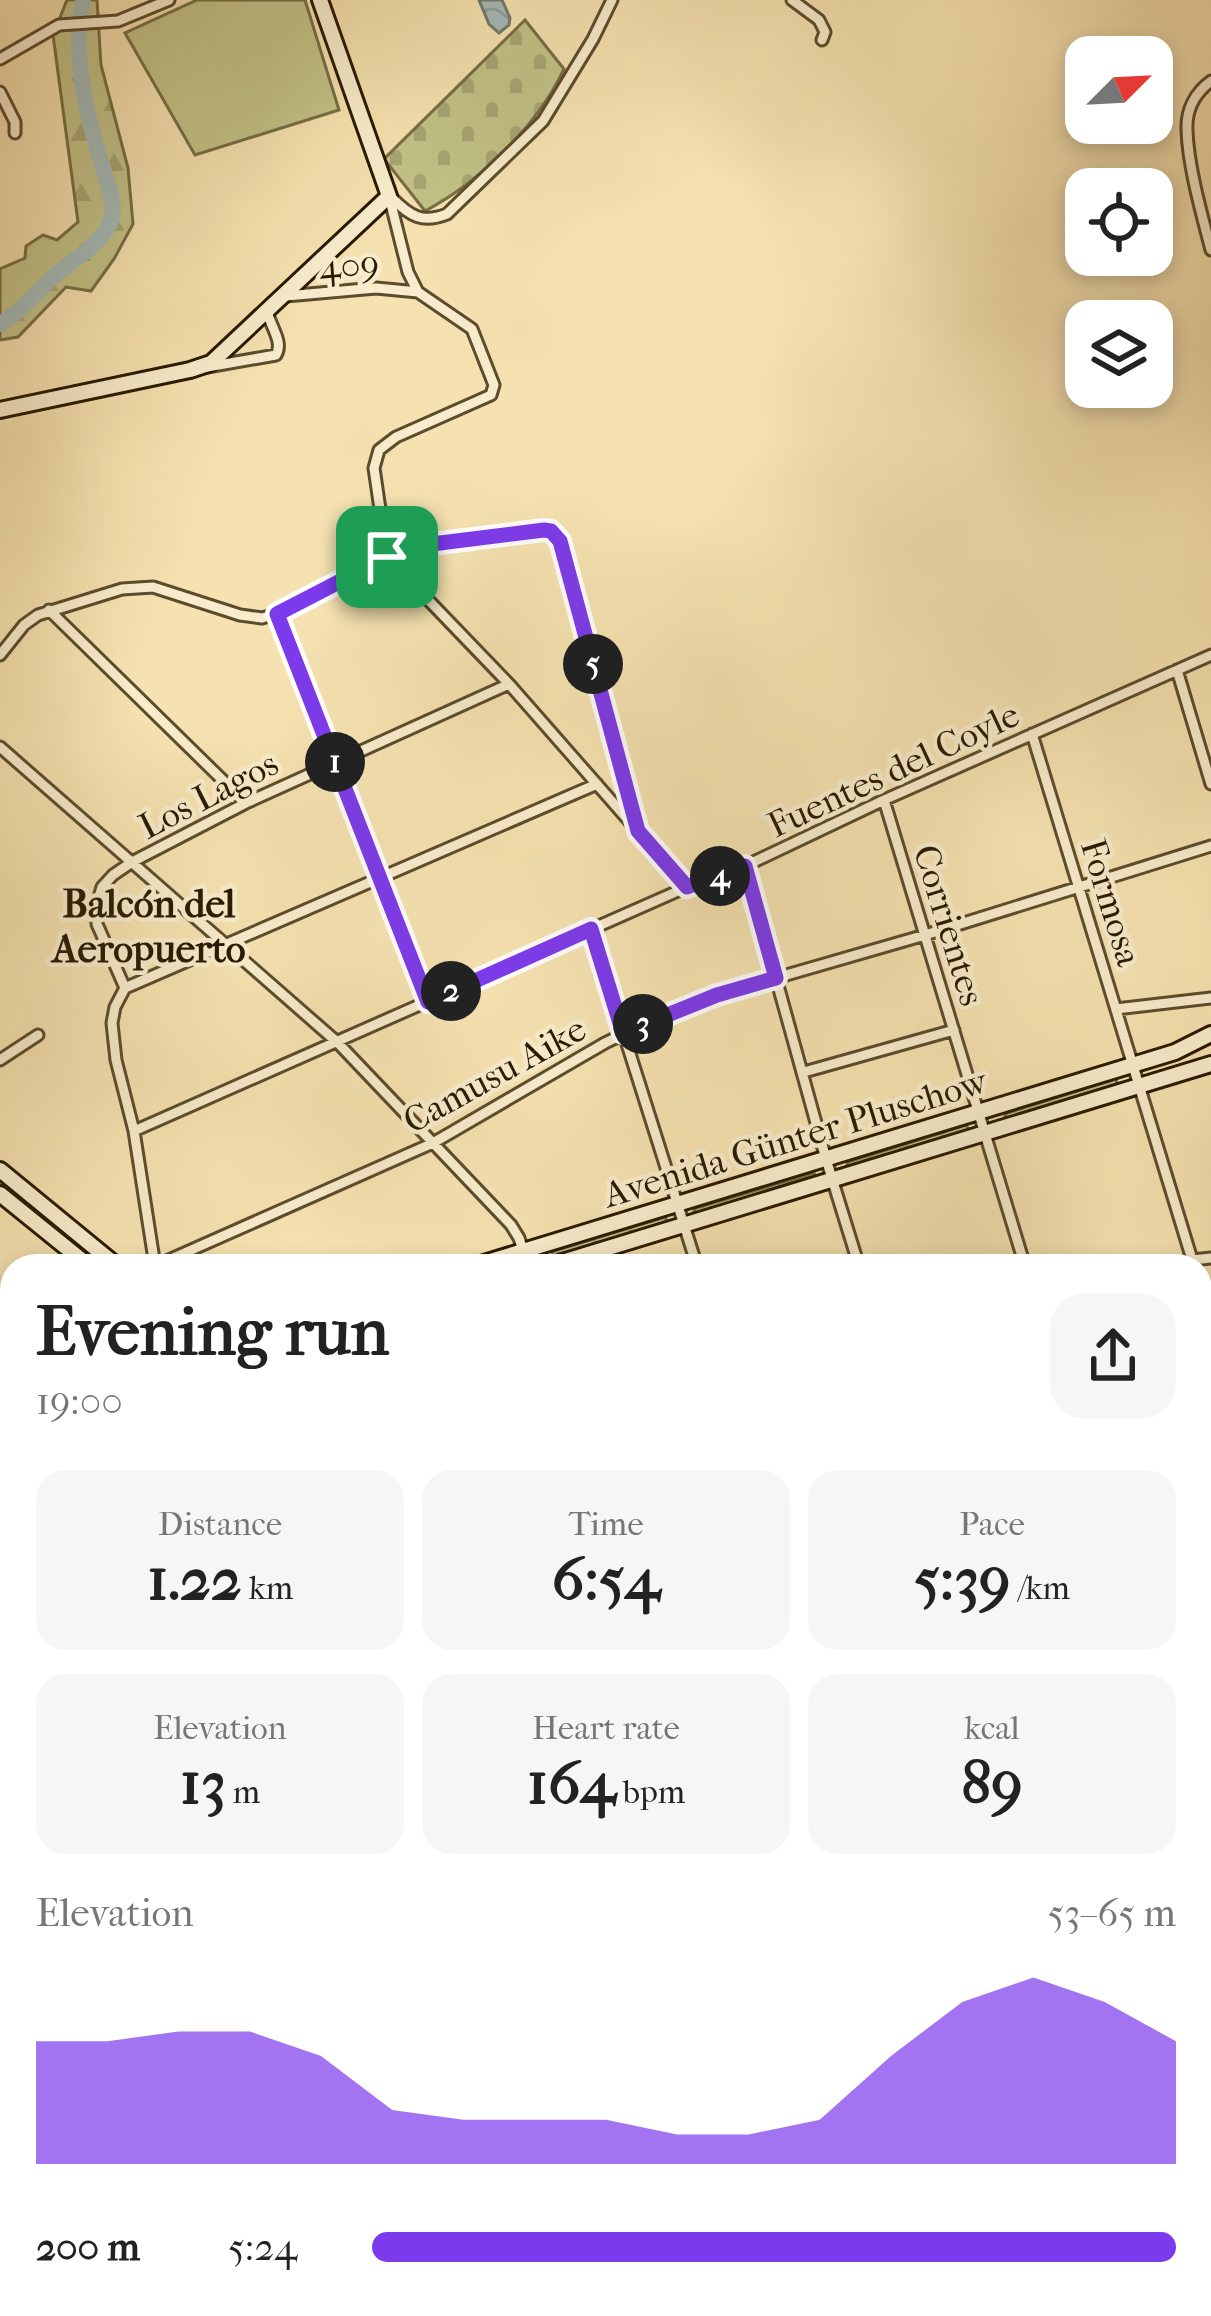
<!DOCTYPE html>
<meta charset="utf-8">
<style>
:root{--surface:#fff;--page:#f6f6f6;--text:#222;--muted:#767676;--accent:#7c3aed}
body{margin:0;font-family:"IM FELL French Canon",serif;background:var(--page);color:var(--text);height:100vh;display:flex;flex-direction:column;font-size:45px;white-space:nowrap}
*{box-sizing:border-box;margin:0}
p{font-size:39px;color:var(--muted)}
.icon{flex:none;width:66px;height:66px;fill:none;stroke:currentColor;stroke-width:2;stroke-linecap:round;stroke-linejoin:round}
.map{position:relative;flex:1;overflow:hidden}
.details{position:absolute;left:0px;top:1254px;width:1212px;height:1062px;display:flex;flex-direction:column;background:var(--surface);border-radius:36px 36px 0 0;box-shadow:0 6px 18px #0003}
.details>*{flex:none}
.needle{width:78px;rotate:66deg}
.buttons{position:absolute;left:1065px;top:36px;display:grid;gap:24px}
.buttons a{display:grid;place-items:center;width:108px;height:108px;border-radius:24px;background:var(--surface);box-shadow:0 6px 18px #0003;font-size:60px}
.pin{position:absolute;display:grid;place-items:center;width:102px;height:102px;color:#fff;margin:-51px;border-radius:24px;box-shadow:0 6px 18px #0006}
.km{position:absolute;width:60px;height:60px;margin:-30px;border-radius:50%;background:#222;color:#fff;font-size:33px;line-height:60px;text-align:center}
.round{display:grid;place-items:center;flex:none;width:126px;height:126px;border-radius:36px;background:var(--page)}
.head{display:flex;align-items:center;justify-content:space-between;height:204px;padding:0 36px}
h1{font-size:66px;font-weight:700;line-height:90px}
.figures{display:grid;grid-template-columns:repeat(3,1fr);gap:18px;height:204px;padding:12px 36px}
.figures div{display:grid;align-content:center;border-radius:30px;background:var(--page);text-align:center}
.figures b{font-size:60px;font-weight:700}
.figures small{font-size:33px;font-weight:400}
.figures p{font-size:33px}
.chart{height:336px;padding:24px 36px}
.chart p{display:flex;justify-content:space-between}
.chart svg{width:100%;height:216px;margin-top:12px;fill:var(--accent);opacity:.7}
ul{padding:0 36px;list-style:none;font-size:39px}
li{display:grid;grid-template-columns:192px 144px 1fr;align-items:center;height:90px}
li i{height:30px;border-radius:15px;background:var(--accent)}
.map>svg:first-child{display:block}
</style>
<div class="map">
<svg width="1211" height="2316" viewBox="0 0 1211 2316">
<defs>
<pattern id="grass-dots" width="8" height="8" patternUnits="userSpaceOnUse" patternTransform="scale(3)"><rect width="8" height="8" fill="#c2c287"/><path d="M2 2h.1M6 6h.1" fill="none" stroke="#a7a673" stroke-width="1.8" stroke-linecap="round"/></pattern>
<pattern id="forest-firs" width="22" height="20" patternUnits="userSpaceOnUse" patternTransform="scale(3)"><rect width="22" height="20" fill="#c2c287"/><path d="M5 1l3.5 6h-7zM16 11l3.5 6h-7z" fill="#a7a673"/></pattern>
<pattern id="cemetery-stones" width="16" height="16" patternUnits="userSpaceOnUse" patternTransform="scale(3)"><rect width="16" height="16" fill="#c2c287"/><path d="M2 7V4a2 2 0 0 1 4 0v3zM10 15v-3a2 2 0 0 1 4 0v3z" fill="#a7a673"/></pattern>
<pattern id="water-waves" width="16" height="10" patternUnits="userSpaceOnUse" patternTransform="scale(3)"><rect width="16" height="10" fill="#a3bab8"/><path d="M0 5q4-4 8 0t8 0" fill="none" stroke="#8c9f9c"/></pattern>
</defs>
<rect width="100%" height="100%" fill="#f5e2b0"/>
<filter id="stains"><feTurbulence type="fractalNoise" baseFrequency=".00167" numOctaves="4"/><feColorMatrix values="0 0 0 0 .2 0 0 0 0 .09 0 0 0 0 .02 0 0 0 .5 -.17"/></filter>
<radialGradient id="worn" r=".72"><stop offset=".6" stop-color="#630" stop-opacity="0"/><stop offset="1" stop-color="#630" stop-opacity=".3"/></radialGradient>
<path fill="url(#grass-dots)" stroke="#766e44" stroke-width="3" d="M 1115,1079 L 1118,1084 L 1008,1119 L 1005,1116 L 1007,1113 Z
M 966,1125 L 969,1130 L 850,1167 L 847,1165 L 848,1162 Z
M 814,1173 L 816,1178 L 697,1214 L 694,1211 L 696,1208 Z
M 665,1217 L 668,1222 L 555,1257 L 552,1254 L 554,1251 Z"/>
<path fill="url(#forest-firs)" stroke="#766e44" stroke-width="3" d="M 67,0 L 97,0 L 101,65 L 128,168 L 133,224 L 114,259 L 91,291 L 66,287 L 18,337 L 0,340 L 0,269 L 25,258 L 26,246 L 43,235 L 57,240 L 78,222 L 53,35 Z"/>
<path fill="url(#cemetery-stones)" stroke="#766e44" stroke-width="3" d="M 525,20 L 564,69 C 538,125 480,182 425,211 L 384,159 Z"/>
<path fill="#c2c287" stroke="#766e44" stroke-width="3" d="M 197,0 L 305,0 L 339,110 L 195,155 L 125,33 Z"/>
<path fill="url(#water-waves)" stroke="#727a6f" stroke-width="3" d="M 479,0 L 502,0 L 510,18 L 509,25 L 499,33 L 489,24 Z"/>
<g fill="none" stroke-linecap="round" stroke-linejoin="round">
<path stroke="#a3bab8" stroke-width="16" d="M 0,324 C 21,312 35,294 52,278 C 71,260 98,248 110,223 C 114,214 113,204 111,194 C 91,132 70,65 83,0"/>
<defs>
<path id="street" d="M 792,0 L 819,20 L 825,32 L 822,40
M 0,59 L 59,25 L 118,21 L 169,0
M 1211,81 C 1195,93 1186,110 1187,130 C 1188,166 1202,215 1211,250
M 0,92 L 15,122 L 15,133
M 389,196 L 408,272 L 418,292 L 472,329 L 494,385 L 491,395 L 396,437 L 379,450 L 374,468 L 387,557 L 509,684 L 687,887
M 392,198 C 410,216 422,224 447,214 L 543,121 L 593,39 L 612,0
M 286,296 L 376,288 L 418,292
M 207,367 L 276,355 C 284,342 270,326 267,311
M 49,610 L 246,803
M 277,614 L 428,1002
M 0,655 L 24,625 L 38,615 L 122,589 L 153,587 L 240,615 L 262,618 L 287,611 L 387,557 L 416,546 L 551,531 L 560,541 L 637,828
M 1177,670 L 1211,784
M 1032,734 L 1194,1266
M 0,747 L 337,1042 L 511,1225 L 519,1238 L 528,1266
M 884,800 L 1025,1266
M 745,866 L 826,1159 L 859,1266
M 591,930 L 697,1266
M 125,988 L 597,784
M 1116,1009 L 1211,998
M 0,1060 L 38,1035
M 804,1072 L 954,1030
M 134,1131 L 687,887 L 745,866 L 884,800 L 1211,655
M 1192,1260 L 1211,1258
M 155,1266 L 433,1143 L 605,1043 L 654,1019 L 717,995 L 925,935 L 1211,846
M 155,1266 L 134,1131 L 116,1060 L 112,1023 L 115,1007 L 125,988 L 97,924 L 97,904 L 102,887 L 113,875 L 132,862 L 246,803 L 509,684
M 1200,1287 L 1211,1323
M 0,1363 L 12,1374
M 1200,1446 L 1211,1443
M 0,1588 L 12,1584
M 1200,1641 L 1211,1637
M 0,1777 L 12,1816
M 0,1817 L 1,1816
M 1200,1818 L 1211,1852
M 1200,1928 L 1211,1928
M 0,1946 L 12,1953
M 0,1991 L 12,1990
M 1200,2025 L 1211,2024
M 0,2101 L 12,2104
M 1200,2131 L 1211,2131
M 0,2198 L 12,2200
M 189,2304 L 190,2316
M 278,2304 L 279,2316
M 371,2304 L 372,2316
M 465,2304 L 466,2316
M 558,2304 L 560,2316
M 690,2304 L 704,2316
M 715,2304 L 729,2316
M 911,2304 L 924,2316
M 1077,2304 L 1091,2316
M 29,2316 L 32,2304
M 143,2316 L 167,2304
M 830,2316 L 840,2304
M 1123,2316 L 1134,2304"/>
<path id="secondary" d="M 0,410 L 190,370 L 211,363 L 389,196 L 320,0
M 0,1170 L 117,1266
M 0,1194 L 89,1266
M 474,1266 L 1175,1052 L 1211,1034
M 549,1266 L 1211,1064
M 0,1411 L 12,1407
M 0,1435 L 12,1431
M 0,1461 L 12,1470
M 1200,2154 L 1211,2163
M 1200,2184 L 1211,2194"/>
</defs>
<use href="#street" stroke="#5c4b2d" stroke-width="15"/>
<use href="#secondary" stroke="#291901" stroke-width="20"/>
<use href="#street" stroke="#f8eccc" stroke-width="9"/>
<use href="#secondary" stroke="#f8eccc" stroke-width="14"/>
</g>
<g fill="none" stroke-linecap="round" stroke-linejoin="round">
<defs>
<path id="route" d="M 544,530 L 551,531 L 560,541 L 638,831 L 687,887 L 745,866 L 776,978 L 717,995 L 623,1033 L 591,929 L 428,1002 L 277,614 L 387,557 L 416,546 Z"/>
</defs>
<use href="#route" stroke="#fff" stroke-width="24"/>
<use href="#route" stroke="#7c3aed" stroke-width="15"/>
</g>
<g text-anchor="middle" stroke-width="9" stroke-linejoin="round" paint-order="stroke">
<g font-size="36" fill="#291901" stroke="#f8eccc">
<text transform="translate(349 264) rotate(-4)" y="13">409</text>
<text transform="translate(893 769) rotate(-25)" y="13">Fuentes del Coyle</text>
<text transform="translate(208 794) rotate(-27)" y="13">Los Lagos</text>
<text transform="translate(1112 902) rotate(73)" y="13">Formosa</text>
<text transform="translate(950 925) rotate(73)" y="13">Corrientes</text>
<text transform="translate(494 1074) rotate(-29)" y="13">Camusu Aike</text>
<text transform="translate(795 1137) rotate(-17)" y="13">Avenida Günter Pluschow</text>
</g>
<g font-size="39" font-weight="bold" fill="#291901" stroke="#f8eccc">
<text x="149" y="917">Balcón del<tspan x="149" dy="45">Aeropuerto</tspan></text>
</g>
</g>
<rect width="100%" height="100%" filter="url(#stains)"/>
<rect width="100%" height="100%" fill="url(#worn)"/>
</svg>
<div class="buttons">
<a><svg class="needle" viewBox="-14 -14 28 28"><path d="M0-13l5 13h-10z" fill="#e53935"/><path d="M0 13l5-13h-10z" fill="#767676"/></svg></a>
<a><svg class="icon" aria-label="locate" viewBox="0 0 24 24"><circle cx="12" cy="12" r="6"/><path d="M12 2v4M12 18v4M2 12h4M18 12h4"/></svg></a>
<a><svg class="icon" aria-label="layers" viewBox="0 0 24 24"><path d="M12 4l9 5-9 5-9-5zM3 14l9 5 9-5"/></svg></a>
</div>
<div class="pin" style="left:387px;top:557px;background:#1e9e55"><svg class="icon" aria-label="arrive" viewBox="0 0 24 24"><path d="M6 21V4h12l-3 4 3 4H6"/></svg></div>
<b class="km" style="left:335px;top:762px">1</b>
<b class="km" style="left:451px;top:991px">2</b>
<b class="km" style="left:643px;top:1024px">3</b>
<b class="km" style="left:720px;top:876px">4</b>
<b class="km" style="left:593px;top:664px">5</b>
<section class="details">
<div class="head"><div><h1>Evening run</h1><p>19:00</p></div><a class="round"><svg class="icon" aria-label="share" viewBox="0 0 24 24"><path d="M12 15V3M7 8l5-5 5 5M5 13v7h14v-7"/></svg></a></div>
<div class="figures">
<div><p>Distance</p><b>1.22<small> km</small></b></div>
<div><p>Time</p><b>6:54</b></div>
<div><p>Pace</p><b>5:39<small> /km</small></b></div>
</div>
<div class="figures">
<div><p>Elevation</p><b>13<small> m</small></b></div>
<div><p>Heart rate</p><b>164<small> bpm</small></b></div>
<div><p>kcal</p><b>89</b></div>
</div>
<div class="chart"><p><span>Elevation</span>53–65 m</p>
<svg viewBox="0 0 160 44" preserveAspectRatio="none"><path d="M0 44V19L10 19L20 17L30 17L40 22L50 33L60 35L70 35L80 35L90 38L100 38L110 35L120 22L130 11L140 6L150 11L160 19V44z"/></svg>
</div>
<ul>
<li><b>200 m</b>5:24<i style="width:100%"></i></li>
</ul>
</section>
</div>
